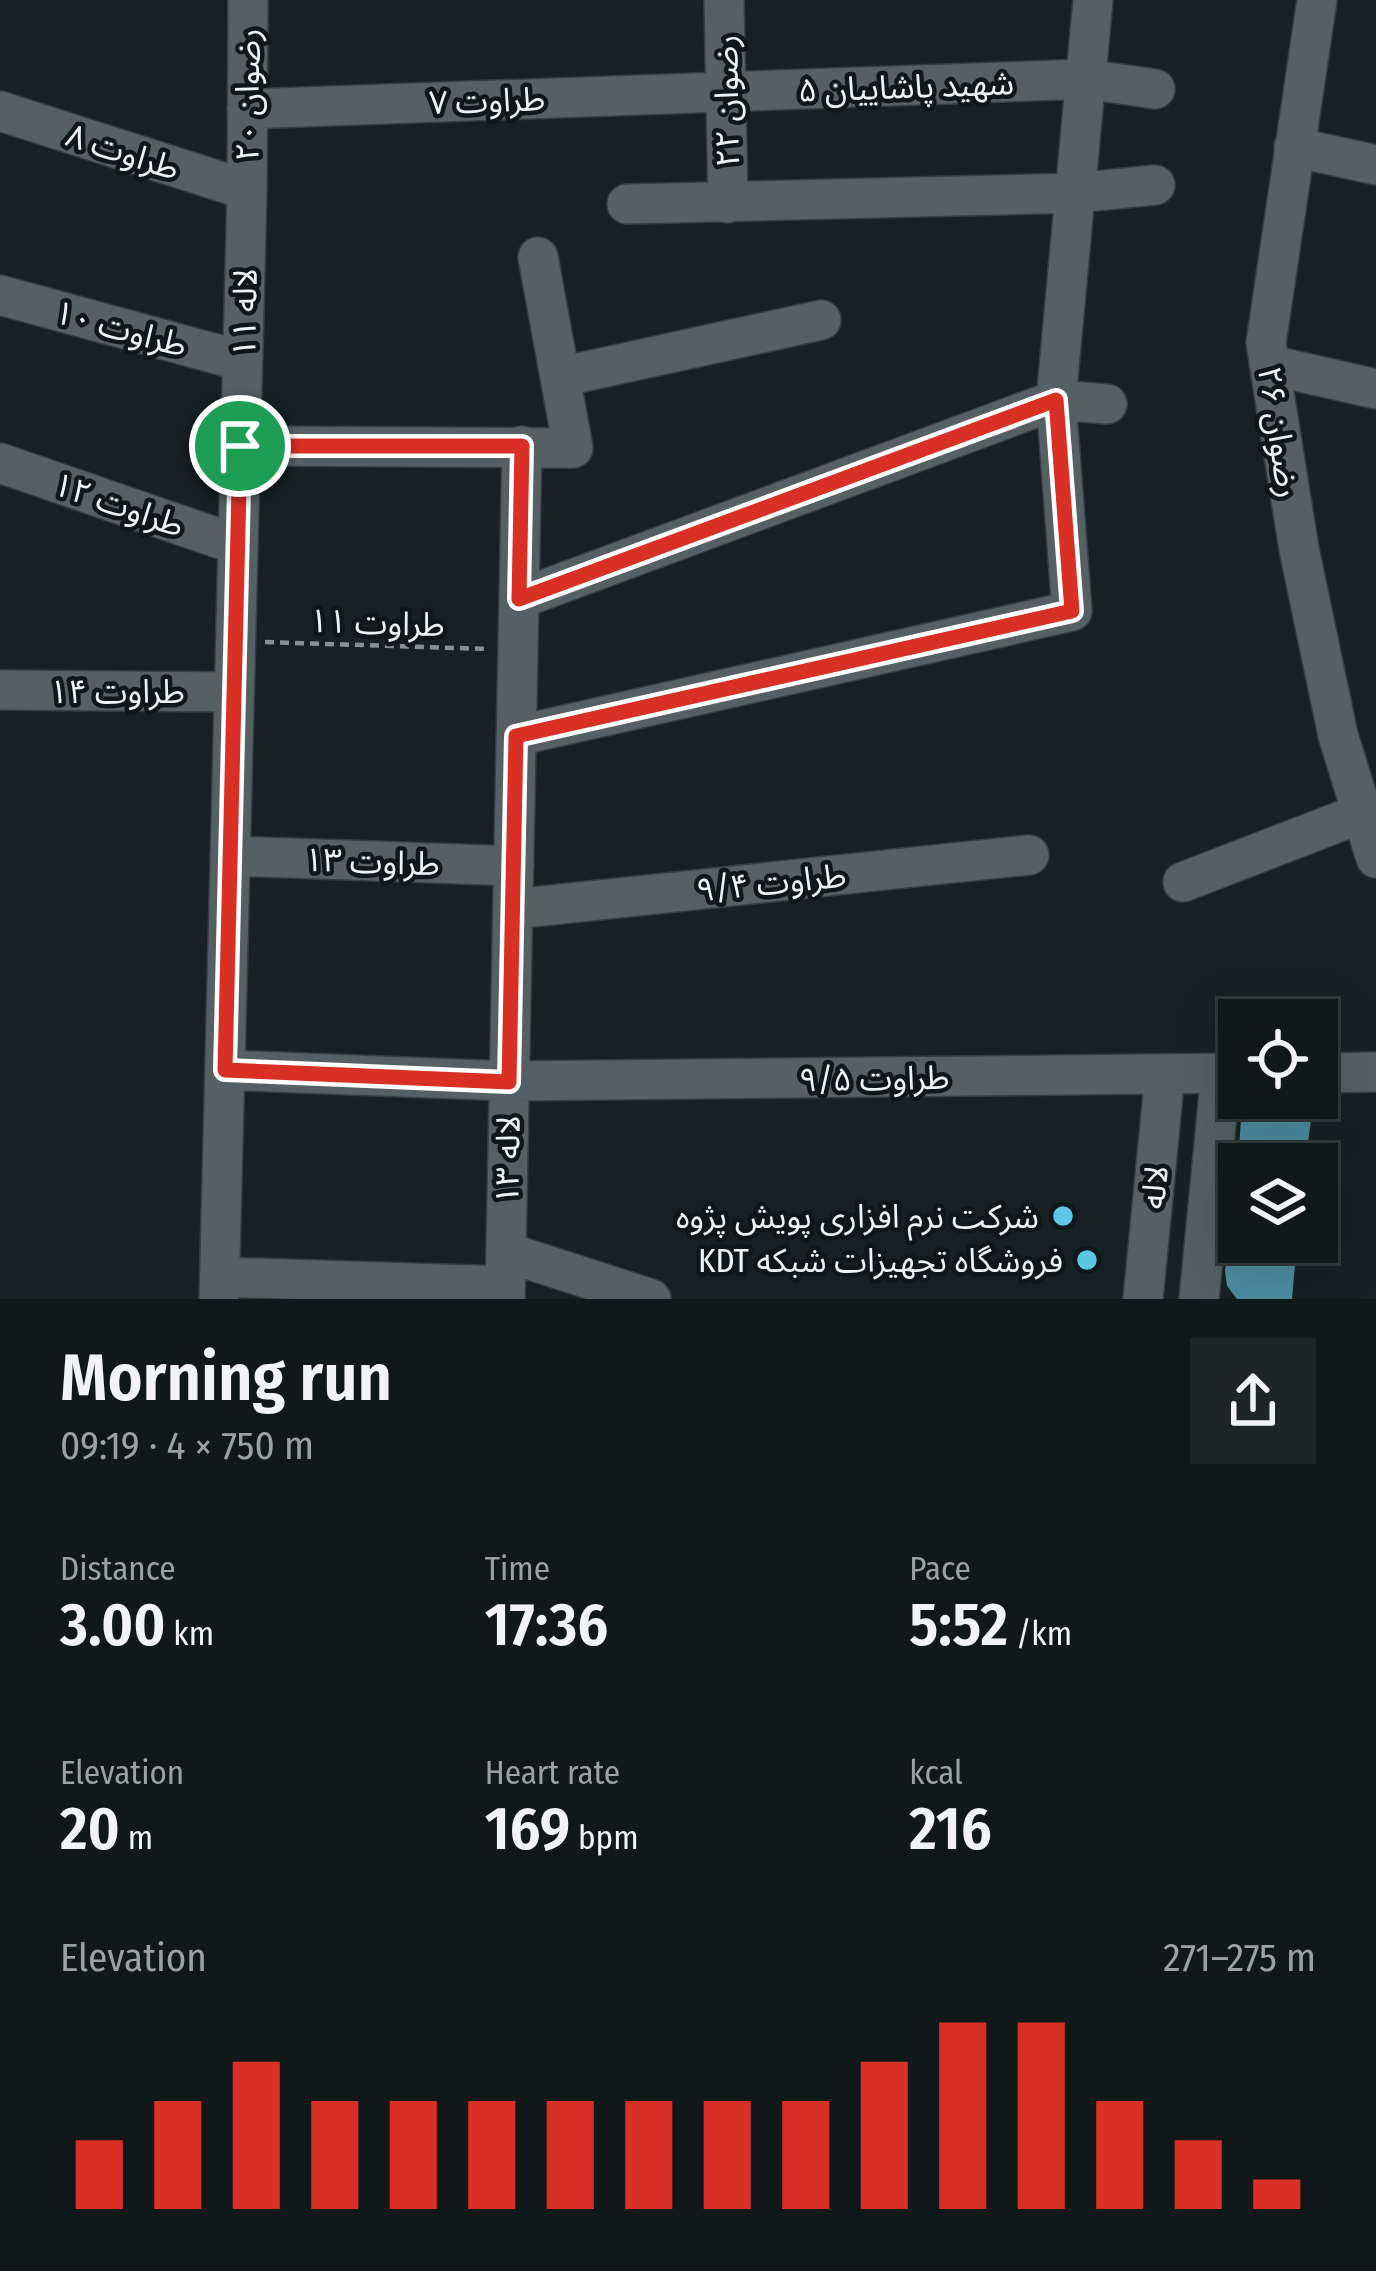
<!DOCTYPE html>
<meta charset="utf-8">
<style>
:root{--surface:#11181a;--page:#1e2527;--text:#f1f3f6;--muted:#9ca0a2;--line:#303739;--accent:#d93025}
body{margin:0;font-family:"Fira Sans Condensed","Noto Sans Arabic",sans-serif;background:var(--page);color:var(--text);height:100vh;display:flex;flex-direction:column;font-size:45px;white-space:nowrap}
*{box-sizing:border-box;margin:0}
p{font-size:39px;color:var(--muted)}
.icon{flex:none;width:66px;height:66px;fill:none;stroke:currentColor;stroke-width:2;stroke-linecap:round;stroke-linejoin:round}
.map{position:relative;height:1299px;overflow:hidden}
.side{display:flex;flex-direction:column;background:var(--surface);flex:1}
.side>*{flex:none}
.buttons{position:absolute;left:1218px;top:999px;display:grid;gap:24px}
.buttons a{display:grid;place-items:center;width:120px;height:120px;border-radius:0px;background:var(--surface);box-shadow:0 12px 48px #0002,0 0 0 3px var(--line);font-size:60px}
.pin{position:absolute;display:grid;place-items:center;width:102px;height:102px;color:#fff;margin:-51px;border:6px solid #fff;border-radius:50%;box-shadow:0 3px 12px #0007}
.round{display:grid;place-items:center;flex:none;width:126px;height:126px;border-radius:0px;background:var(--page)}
.overview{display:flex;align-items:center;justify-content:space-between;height:204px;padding:0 60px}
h1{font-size:66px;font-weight:600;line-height:90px}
.figures{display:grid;grid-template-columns:repeat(3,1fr);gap:18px;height:204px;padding:12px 60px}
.figures div{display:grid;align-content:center}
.figures b{font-size:60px;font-weight:600}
.figures small{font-size:33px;font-weight:400}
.figures p{font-size:33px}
.chart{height:336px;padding:24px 60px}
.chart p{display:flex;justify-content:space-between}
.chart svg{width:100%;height:216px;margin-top:12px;stroke:var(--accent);stroke-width:6}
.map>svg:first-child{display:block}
</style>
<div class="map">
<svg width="1376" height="1299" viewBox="0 0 1376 1299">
<rect width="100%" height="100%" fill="#172023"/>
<path fill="#4b8b9e" d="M 1256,1098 L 1314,1098 L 1305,1164 L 1238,1164 L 1241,1119 L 1245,1110 Z
M 1236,1184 L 1239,1185 L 1239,1242 L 1297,1242 L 1292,1299 L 1237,1299 L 1227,1286 L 1225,1271 Z"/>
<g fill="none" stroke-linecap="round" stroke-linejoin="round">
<defs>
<path id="minor" d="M 724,0 L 728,203
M 1317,0 L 1266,343 L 1299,549 L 1338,735 L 1376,858
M 247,109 L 1086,79 L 1155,89
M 0,111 L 247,190
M 1294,147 L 1376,165
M 627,204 L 1075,193 L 1155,185
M 0,295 L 242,361
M 1270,365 L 1376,389
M 560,377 L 821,320
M 240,446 L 573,448 L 538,257
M 0,463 L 238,545
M 519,599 L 1056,400 L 1107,404
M 0,690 L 234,692
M 516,736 L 1072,611 L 1056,400 L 1093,0
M 230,856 L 514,866
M 1183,882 L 1362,813
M 513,909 L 1029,855
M 225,1070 L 509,1081 L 1239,1073
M 1317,1073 L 1376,1072
M 506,1252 L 651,1299
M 220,1277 L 505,1286
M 219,1299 L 247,190 L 248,0
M 505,1299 L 522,446
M 1143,1299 L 1165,1074
M 1199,1299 L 1221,1073"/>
</defs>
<use href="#minor" stroke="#363c3f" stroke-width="42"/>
<path stroke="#899093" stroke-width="4.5" stroke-dasharray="9 6" stroke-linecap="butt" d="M 265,642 L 488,649"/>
<use href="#minor" stroke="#556064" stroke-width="39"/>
</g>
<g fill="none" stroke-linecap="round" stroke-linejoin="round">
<defs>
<path id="route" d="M 1056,400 L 1072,611 L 516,736 L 509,1082 L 225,1070 L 240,446 L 522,446 L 519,599 Z"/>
</defs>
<use href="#route" stroke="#fff" stroke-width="24"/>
<use href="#route" stroke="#d93025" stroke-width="15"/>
</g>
<g fill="#5bc8e6" stroke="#0e1719" stroke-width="4.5">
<circle cx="1063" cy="1216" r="12"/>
<circle cx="1087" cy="1260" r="12"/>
</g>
<g text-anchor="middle" stroke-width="9" stroke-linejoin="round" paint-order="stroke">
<g font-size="33" fill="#edf3f5" stroke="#0e1719">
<text transform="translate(906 86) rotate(-2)" y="12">شهید پاشاییان ۵</text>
<text transform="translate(247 95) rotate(-90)" y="12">رضوان ۲۰</text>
<text transform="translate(487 100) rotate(-2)" y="12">طراوت ۷</text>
<text transform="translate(726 101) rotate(-91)" y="12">رضوان ۲۲</text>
<text transform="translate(123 151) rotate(18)" y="12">طراوت ۸</text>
<text transform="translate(244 313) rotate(-89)" y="12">لاله ۱۱</text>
<text transform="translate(121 328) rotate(15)" y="12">طراوت ۱۰</text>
<text transform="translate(1280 432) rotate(81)" y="12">رضوان ۲۶</text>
<text transform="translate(119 504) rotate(19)" y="12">طراوت ۱۲</text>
<text transform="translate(377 622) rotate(2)" y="12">طراوت ۱۱</text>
<text x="117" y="703">طراوت ۱۴</text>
<text transform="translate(372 861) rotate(2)" y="12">طراوت ۱۳</text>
<text transform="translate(771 882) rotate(-6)" y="12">طراوت ۹/۴</text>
<text transform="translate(874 1078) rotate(-1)" y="12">طراوت ۹/۵</text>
<text transform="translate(507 1160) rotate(-89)" y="12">لاله ۱۳</text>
<text transform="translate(1154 1187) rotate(-84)" y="12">لاله</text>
</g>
<g font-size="33" fill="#edf3f5" stroke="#0e1719" text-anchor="end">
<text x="1039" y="1228">شرکت نرم افزاری پویش پژوه</text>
<text x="1063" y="1272">KDT فروشگاه تجهیزات شبکه</text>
</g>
</g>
</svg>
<div class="buttons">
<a><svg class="icon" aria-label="locate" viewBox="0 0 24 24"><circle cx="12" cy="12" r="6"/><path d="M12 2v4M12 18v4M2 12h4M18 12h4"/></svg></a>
<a><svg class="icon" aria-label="layers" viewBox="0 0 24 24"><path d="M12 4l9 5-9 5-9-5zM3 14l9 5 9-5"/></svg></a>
</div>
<div class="pin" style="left:240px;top:446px;background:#1e9e55"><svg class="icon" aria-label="arrive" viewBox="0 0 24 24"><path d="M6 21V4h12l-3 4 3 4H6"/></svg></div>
</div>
<section class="side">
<div class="overview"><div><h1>Morning run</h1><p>09:19 · 4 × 750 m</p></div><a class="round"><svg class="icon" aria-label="share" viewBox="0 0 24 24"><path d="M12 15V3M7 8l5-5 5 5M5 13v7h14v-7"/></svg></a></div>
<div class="figures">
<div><p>Distance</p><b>3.00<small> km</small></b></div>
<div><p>Time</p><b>17:36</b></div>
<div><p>Pace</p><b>5:52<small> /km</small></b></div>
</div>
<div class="figures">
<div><p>Elevation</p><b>20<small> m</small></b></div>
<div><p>Heart rate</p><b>169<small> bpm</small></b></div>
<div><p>kcal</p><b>216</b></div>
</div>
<div class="chart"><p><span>Elevation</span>271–275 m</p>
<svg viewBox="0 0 160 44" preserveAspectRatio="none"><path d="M5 44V30M15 44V22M25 44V14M35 44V22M45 44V22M55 44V22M65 44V22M75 44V22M85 44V22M95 44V22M105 44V14M115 44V6M125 44V6M135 44V22M145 44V30M155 44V38"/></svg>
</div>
</section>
